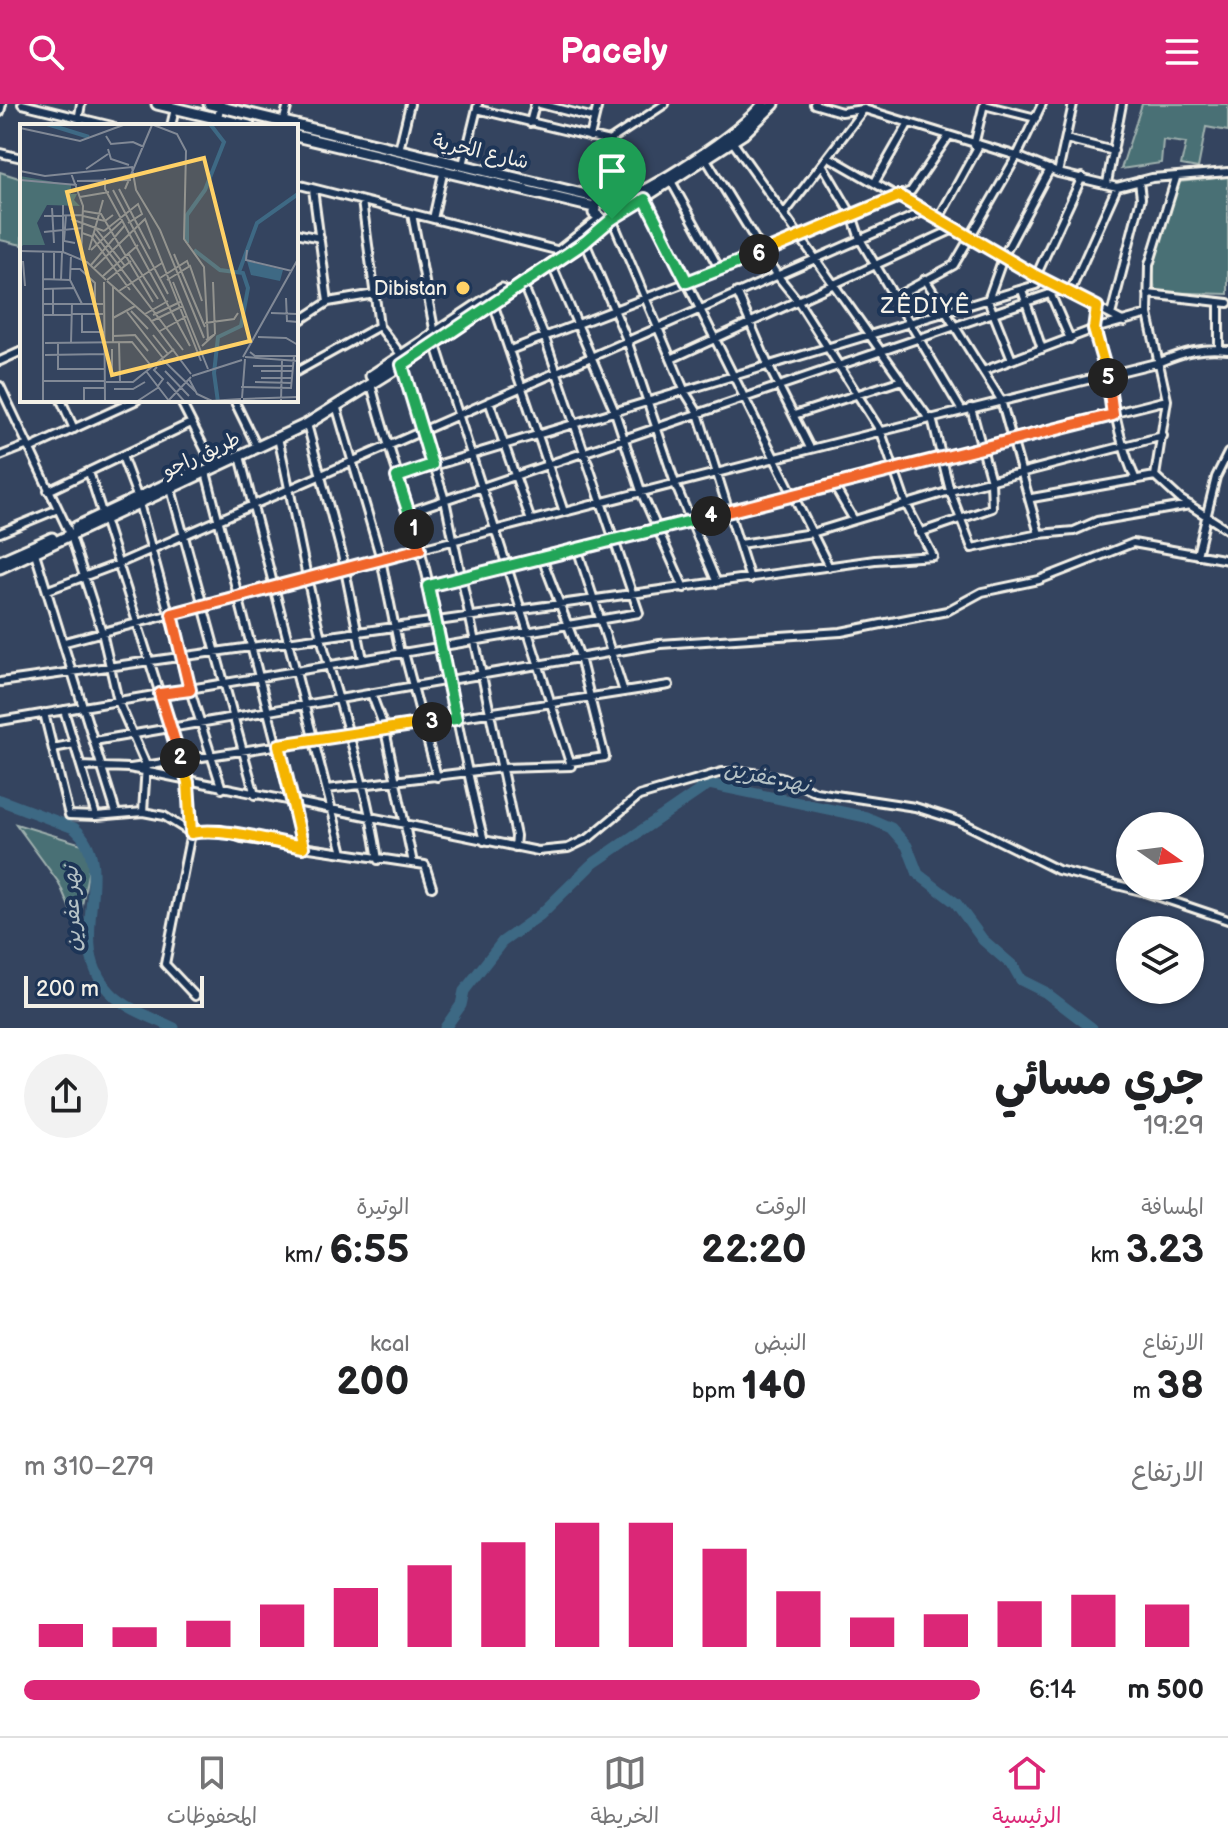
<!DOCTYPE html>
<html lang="ar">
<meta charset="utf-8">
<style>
:root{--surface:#fff;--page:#f2f2f2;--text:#202124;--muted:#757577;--line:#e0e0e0;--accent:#db2777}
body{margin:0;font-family:"Balsamiq Sans","Playpen Sans Arabic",sans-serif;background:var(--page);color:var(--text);direction:rtl;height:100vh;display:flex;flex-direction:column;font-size:30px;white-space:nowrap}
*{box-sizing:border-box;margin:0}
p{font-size:26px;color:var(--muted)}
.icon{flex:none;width:44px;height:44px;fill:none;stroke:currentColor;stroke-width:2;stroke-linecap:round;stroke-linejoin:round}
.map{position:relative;height:924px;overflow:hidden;direction:ltr}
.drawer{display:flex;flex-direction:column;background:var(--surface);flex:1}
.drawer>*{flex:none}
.needle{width:52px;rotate:104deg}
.fabs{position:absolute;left:1116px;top:708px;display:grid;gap:16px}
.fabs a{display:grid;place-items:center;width:88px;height:88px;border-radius:50%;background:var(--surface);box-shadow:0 2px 6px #0004;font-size:40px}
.scale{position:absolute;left:24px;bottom:20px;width:180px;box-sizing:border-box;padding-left:8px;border:4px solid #f4f1e8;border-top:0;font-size:22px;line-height:28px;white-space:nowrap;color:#f4f1e8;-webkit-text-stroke:6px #1d3557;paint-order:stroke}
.pin{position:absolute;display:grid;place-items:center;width:68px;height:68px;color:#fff;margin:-82px -34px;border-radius:50% 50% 50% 0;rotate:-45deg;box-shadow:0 0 8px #0007}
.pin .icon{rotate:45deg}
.km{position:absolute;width:40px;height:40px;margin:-20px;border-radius:50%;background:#222;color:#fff;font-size:22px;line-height:40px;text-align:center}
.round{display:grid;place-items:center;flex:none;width:84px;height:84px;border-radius:42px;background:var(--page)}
.headline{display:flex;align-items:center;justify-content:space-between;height:136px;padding:0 24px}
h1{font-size:44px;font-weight:700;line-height:60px}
.metrics{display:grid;grid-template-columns:repeat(3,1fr);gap:12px;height:136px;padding:8px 24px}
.metrics div{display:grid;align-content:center}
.metrics b{font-size:40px;font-weight:700}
.metrics small{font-size:22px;font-weight:400}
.metrics p{font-size:22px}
.chart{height:224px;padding:16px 24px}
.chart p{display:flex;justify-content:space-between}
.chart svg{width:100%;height:144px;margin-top:8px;stroke:var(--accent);stroke-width:6}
ul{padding:0 24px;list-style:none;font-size:26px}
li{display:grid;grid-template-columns:128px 96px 1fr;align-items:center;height:60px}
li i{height:20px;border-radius:10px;background:var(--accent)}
header{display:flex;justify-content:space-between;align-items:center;height:104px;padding:0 24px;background:var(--accent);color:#fff;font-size:36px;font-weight:700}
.tabs{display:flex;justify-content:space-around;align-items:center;height:112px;border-top:2px solid var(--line);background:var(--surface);font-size:22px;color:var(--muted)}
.tabs a{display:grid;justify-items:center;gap:4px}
.tabs .current{color:var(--accent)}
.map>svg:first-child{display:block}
</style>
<header><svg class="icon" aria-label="menu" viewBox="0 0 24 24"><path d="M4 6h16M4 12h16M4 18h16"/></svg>Pacely<svg class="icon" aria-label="search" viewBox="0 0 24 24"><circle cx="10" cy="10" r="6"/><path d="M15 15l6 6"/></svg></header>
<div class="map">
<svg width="1228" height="924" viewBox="0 0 1228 924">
<rect width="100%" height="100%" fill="#34445f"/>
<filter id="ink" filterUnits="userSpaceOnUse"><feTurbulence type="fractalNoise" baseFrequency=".0125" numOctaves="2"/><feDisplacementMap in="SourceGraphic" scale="16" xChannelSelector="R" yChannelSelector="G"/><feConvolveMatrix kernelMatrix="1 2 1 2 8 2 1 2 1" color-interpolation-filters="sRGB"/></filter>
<g filter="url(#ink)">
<path fill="#4a7074" stroke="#9fb0ae" stroke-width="2" d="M 1142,0 L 1228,0 L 1228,27 L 1206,23 L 1198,64 L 1181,61 L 1186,39 L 1163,36 L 1161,59 L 1121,65 Z
M 0,68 L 22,75 L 22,141 L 0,136 Z
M 1228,73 L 1228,190 L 1155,188 L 1152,162 L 1178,78 Z
M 16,720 L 82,740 L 91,754 L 79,817 L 73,812 L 59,779 Z"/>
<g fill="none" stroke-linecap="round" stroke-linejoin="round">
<path stroke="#3e6984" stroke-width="11" d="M 0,696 L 74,724 C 122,765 58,841 114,892 C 131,907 154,914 174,924
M 445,924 L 461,901 L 464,887 L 502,838 L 540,811 L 591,761 L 709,680 L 866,713 L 891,724 L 907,742 L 918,770 L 956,799 L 983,836 L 1013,862 L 1021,876 L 1045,888 L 1092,924"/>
<defs>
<path id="minor" d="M 22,0 L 112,22
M 540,0 L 594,14
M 814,0 L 841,8 L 864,5 L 1017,52 L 1058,69 L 1117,83 L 1152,74 L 1228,68
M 984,1 L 1036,14
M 477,5 L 609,37 L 665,0
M 0,8 L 2,0
M 283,19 L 288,0
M 530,19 L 535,0
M 77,22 L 81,0
M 171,22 L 175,5
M 216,22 L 221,0
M 590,33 L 598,0
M 1066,35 L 1114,47
M 732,37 L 929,315
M 974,41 L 984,0
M 399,46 L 410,0
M 0,49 L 22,54
M 829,53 L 1036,172 L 1124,218
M 822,60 L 852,111 L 860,135 L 962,307
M 463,61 L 478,0
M 1058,69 L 1073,0
M 671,77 L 719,164
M 875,78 L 908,20
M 1107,79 L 1122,0
M 296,80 L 560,147
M 313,85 L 328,198
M 595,93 L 609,37
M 645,95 L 829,463
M 362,97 L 379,222 L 402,252
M 412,110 L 435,230
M 784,110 L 864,5
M 939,114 L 979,41
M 433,115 L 444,65
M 612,115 L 685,288 L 698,309 L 750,475
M 296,129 L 320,134
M 585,138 L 627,236 L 676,382 L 717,479
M 551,159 L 615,308 L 642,390 L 684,484
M 925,175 L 1001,296 L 1039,430 L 972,444 L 950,387 L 932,314
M 1022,186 L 1042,245
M 737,188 L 769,263 L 810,344
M 1070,188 L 1117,83
M 1050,189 L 1070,235
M 1148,190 L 1228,199
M 895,193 L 954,161 L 1017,52 L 1042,0
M 493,199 L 564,408
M 1097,203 C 1094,228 1102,247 1107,271 C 1115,309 1120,341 1136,376
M 1111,211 L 1141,94 L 1139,77
M 296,219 L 328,198 L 375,190
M 1219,245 L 1219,200
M 510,246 L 763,149 L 911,87 L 948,33
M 671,255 L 956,124
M 1012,256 L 988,196 L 1004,151 L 1050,65
M 0,257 L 22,247
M 402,261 L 445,396 L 516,732 L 515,743
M 983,267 L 1094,225 L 1148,210
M 296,268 L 379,222
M 371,280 C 385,335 405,389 420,444 C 445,541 459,640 484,737
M 0,282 L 71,432 L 102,528 L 118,597 L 146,661 L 143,708
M 61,296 L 74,325
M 180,296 L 212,359
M 234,296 L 255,339
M 489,297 L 531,417
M 336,301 L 381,455 L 400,549
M 794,311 L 902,276
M 307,320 L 342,451 L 363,555
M 278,334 C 294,401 304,470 322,537 C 342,610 367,681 378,756
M 29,345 L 137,296
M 0,352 L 28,341
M 122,352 L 137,392 L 190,586 L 222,685
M 240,352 L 343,749
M 89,368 L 188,678 L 193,719 L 165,860 L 195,892
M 206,368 L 303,743
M 1155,372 L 1167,296 L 1148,210 L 1149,161 L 1176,74
M 1155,372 L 1180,395 L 1228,426
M 397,373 L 1036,181 L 1036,172 L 1082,73
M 833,380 L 854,416
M 171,385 L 255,691
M 48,387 L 191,319
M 1032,394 L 1155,372
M 409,408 L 1064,185
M 0,429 L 58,405
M 919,429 L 992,404 L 991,377 L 971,304
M 1039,430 L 1074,427 L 1097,417 L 1190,401
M 740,440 L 812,429 L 950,387 L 1163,332
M 577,444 L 624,588
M 35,449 L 116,709
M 1197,451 L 1216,373 L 1228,349
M 542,454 L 580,553 L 605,653 L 570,658
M 428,482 L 692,415 L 729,409 L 792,390 L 1167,296
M 48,486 L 118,460 L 925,107
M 65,538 C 429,442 794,348 1160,258 C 1184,248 1202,243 1228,246
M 404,548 L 437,673
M 0,578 L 875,456 L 933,452 L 906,400 L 881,328 L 798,197 L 777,171 L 706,55
M 371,589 L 385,626 L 413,759
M 44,609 L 69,711 L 96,712 L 64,606
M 0,617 L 639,509 L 545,234 L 522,178
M 94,637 L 660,540 L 841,528 L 947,507 L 982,488 L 1039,476 L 1133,439 L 1228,456
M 53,644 L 74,640
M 81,662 L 129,664 L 538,747 L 568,744 L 589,734 L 639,692 L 722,668 L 746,668 L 781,673 L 816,688 L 915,703 L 959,717 L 1058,766 L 1145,788 L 1228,816
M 131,664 L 669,581
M 327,685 L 502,664 L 571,662 L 435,238
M 96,712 L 143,708 L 164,712 L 191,729 L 220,726 L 242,734 L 425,761 L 432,783"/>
<path id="secondary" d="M 157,0 L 249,22
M 209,0 L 607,96 L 616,107 L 614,113 L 605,118 L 594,109 L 596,100 L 605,96
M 296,32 L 594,103
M 614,100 C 651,87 739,31 763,0
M 614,113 L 743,30 L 774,0
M 561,146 L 599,116
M 371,272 L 502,185
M 76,423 L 197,366
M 0,457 L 52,434
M 0,464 L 307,320 L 402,261 L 585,138 L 605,118"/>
</defs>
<use href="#minor" stroke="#f4f1e8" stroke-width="12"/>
<use href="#secondary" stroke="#f4f1e8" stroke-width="15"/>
<use href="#minor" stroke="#1d3557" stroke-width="6"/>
<use href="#secondary" stroke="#1d3557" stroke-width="9"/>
</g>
</g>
<g fill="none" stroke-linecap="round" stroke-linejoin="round" filter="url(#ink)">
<defs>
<path id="split-1" d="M 414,425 L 397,373 L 432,361 L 402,261 L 585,138 L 612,115"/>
<path id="split-2" d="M 180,654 L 160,590 L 190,586 L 172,510 L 420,445 L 414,425"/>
<path id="split-3" d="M 180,654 L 188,678 L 191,729 C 223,723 269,737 303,743 L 279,641 L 432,618"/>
<path id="split-4" d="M 432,618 L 456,615 L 428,482 L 711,412"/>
<path id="split-5" d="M 711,412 L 1113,311 L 1108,274"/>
<path id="split-6" d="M 759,150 L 899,92 L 1036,172 L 1097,203 L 1094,225 L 1108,274"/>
<path id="split-7" d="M 612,115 L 645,95 L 687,178 L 759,150"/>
</defs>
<use href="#split-1" stroke="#fff" stroke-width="16"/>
<use href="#split-2" stroke="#fff" stroke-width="16"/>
<use href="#split-3" stroke="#fff" stroke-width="16"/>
<use href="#split-4" stroke="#fff" stroke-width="16"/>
<use href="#split-5" stroke="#fff" stroke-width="16"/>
<use href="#split-6" stroke="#fff" stroke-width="16"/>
<use href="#split-7" stroke="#fff" stroke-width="16"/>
<use href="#split-1" stroke="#22a559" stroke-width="10"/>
<use href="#split-2" stroke="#f0652b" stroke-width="10"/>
<use href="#split-3" stroke="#f5b400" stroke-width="10"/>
<use href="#split-4" stroke="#22a559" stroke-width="10"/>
<use href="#split-5" stroke="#f0652b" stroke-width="10"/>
<use href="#split-6" stroke="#f5b400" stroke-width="10"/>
<use href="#split-7" stroke="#22a559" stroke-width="10"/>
</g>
<circle fill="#ffd166" stroke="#1d3557" stroke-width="3" cx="463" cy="184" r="8"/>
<g text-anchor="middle" stroke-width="8" stroke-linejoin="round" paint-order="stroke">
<g font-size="20" fill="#f4f1e8" stroke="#1d3557">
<text transform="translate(481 47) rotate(13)" y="7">شارع الحرية</text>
<text transform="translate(201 350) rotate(-25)" y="7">طريق راجو</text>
</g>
<g font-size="20" fill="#f4f1e8" stroke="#1d3557" text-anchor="end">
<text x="447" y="191">Dibistan</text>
</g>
<g font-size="22" letter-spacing="2" fill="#f4f1e8" stroke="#1d3557">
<text x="926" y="209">ZÊDIYÊ</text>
</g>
<g font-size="22" font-style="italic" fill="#b4c1c5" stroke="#1d3557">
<text transform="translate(767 672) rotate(12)" y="8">نهر عفرين</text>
<text transform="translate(71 805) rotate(-92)" y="8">نهر عفرين</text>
</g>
</g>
<g transform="translate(20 20)">
<rect width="278" height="278" fill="#34445f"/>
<path d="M 0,52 L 51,61 L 51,70 L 57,70 L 54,76 L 60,82 L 27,81 L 17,99 L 25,121 L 3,121 L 0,125 Z" fill="#4a7074"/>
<path d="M 227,137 L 263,146 L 260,157 L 231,151 Z" fill="#3e6984"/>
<path fill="none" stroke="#3e6984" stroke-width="4" d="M 27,0 L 69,13M 167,119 L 167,91 L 185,66 L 204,18 L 190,0M 174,126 L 200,146 L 223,149 L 228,164 L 221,202 L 198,213 L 194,249 L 198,278M 219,148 L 237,99 L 278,70"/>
<path fill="none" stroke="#818996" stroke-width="2" d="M 131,0 L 157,10 L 166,27 L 164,115 L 184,143 L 188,215M 0,4 L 60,17 L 106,0M 86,12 L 91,20 L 113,18 L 124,23M 88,25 L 91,35 L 109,41M 66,45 L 88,30M 0,47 L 25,52 L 112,43 L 116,66 L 140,106 L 184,214M 51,49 L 63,82 L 61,135M 85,54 L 85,65 L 170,222M 0,56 L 57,61M 57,57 L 111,56M 99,65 L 130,125M 105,65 L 132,1M 93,66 L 148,170M 60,73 L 89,68M 43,81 L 43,128M 32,84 L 34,119M 63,87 L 81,90 L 133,178M 46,91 L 44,117 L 55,119M 24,92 L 63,91M 63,92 L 85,97 L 93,91M 51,95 L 84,107M 76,105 L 105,142M 84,107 L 118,80 L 122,90 L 108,99M 24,108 L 62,104M 62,109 L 71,112 L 110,166M 74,109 L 163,226M 69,126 L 83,76M 71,126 L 102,97M 227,126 L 226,136 L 272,147M 0,127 L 43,128 L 67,138 L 86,156M 23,128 L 23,278M 108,129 L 138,175M 154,130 L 185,203M 51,131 L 50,156 L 62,180M 3,137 L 5,162M 71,141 L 105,101M 74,144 L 125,95 L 181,237M 50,145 L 60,145 L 75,159 L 75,180M 83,152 L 118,121M 140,154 L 167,137 L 169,142M 23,155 L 50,156M 34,155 L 34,129M 41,156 L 42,129M 87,156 L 111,137M 147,156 L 170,142 L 182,177M 87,157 L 129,194 L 171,250M 84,158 L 85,278M 153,158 L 188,245M 193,158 L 195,210M 24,165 L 55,164M 99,167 L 142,139M 266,174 L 267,197 L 278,198M 23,180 L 83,180M 111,187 L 128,205M 107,188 L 143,234M 251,189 L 278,190M 51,190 L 83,190M 62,190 L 62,208 L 84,208M 125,190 L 148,177M 24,191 L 51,191M 33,191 L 33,165M 133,191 L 160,178M 93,194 L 115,182M 132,197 L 163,182M 185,199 L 214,195 L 218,189M 140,207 L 167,192M 133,211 L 148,230M 93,212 L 115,211 L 128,227M 238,213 L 266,214 L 278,221M 93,218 L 93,163M 99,218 L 100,258M 25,219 L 112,218 L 132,243M 38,219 L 38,245 L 85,245M 51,219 L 52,180M 182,222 L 195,210 L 186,216M 230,228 L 235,232 L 278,232M 25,231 L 84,230M 223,233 L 278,135M 225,233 L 278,237M 142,235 L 175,267M 233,242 L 273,242M 137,243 L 134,246 L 143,255 L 138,262M 126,247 L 149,277M 145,247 L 169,272M 241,247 L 273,247M 92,251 L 92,225M 172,252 L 222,236M 241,254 L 272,254M 169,255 L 177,270 L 192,277M 23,257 L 85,257M 86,258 L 113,258 L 154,225M 147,258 L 165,278M 235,258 L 272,259M 221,263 L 271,264 L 274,232M 94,265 L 113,265 L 125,258M 222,274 L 225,235M 223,275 L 278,273M 189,277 L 221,275M 261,277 L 262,236M 64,278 L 64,264 L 85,264M 116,278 L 139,263M 147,278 L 171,253"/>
<path fill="#ffd166" fill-opacity="0.15" stroke="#ffd166" stroke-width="4" d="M 184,34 L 230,217 L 92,251 L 47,68 Z"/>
<rect width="278" height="278" fill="none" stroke="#f4f1e8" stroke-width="4"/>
</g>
</svg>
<div class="fabs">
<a><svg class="needle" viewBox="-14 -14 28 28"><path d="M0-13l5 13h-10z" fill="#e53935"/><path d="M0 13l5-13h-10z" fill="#757577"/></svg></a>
<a><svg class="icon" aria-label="layers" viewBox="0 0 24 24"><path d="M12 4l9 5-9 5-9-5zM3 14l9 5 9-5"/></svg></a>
</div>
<div class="scale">200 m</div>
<div class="pin" style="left:612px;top:115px;background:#1e9e55"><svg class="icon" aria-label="arrive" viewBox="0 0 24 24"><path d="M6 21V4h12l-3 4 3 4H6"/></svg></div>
<b class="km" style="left:414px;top:425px">1</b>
<b class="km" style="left:180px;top:654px">2</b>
<b class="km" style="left:432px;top:618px">3</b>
<b class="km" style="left:711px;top:412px">4</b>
<b class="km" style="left:1108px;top:274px">5</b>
<b class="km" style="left:759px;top:150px">6</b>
</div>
<section class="drawer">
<div class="headline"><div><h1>جري مسائي</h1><p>19:29</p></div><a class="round"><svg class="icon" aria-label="share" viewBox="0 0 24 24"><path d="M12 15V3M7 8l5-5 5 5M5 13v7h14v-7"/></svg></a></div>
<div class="metrics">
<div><p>المسافة</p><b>3.23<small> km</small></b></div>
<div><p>الوقت</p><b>22:20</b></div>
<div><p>الوتيرة</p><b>6:55<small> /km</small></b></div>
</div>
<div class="metrics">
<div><p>الارتفاع</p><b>38<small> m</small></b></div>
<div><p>النبض</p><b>140<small> bpm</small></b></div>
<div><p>kcal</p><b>200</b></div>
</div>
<div class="chart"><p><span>الارتفاع</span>279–310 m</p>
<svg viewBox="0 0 160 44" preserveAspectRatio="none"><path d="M5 44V37M15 44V38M25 44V36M35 44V31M45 44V26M55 44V19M65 44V12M75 44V6M85 44V6M95 44V14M105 44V27M115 44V35M125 44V34M135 44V30M145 44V28M155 44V31"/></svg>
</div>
<ul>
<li><b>500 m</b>6:14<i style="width:100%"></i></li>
</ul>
</section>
<nav class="tabs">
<a class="current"><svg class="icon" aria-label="home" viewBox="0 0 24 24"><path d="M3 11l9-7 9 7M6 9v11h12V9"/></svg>الرئيسية</a>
<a><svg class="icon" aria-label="map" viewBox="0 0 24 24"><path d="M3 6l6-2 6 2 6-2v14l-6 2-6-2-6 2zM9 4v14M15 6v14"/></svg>الخريطة</a>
<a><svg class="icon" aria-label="saved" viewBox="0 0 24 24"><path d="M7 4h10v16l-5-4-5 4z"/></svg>المحفوظات</a>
</nav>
